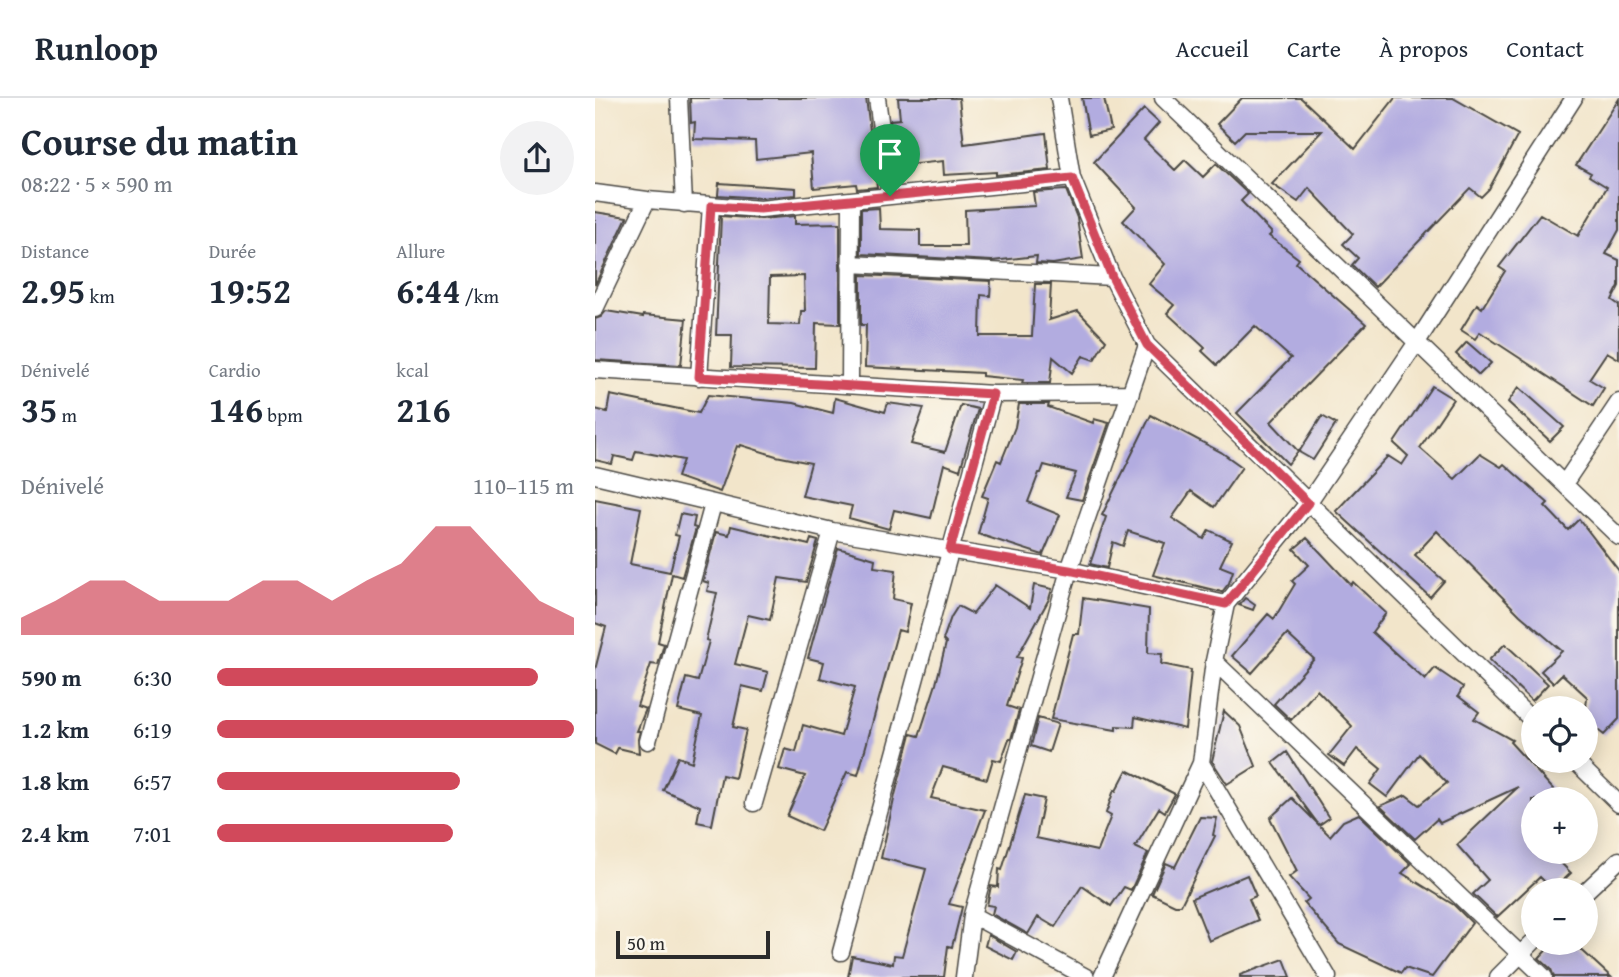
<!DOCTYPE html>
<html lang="fr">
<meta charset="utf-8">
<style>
:root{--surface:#fff;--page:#f2f2f3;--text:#1f2937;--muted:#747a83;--line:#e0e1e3;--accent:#d1495b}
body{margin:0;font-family:"Gentium Book Plus",serif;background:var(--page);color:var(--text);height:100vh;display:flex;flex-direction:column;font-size:26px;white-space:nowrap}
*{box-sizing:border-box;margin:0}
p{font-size:23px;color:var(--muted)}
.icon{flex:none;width:38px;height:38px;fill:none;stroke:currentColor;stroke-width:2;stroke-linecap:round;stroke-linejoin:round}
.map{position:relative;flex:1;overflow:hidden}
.details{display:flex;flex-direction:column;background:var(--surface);width:595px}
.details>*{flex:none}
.tools{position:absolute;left:926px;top:598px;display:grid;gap:14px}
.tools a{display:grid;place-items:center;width:77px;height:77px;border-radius:50%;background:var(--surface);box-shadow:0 4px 18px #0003;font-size:35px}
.scale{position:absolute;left:21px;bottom:18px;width:154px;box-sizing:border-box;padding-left:7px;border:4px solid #2b2b2b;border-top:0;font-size:19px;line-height:24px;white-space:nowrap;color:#2b2b2b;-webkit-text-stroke:5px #fbf7ec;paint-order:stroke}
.pin{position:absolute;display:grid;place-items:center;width:60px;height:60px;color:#fff;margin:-72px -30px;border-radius:50% 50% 50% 0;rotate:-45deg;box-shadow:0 0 7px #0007}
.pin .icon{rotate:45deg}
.round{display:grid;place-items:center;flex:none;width:74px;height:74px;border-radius:37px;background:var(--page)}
.head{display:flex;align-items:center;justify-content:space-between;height:119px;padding:0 21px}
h1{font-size:38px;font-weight:700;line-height:52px}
.metrics{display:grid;grid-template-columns:repeat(3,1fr);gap:10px;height:119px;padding:7px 21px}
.metrics div{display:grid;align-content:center}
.metrics b{font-size:35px;font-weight:700}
.metrics small{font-size:19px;font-weight:400}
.metrics p{font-size:19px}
.chart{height:196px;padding:14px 21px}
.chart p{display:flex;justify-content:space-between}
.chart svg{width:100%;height:126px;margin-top:7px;fill:var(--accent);opacity:.7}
ul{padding:0 21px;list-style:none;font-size:23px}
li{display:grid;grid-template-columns:112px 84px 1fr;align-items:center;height:52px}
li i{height:18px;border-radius:9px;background:var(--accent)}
header{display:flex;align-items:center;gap:42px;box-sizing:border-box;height:98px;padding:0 35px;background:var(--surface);border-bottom:2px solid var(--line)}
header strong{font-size:33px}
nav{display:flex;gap:38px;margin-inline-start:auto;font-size:24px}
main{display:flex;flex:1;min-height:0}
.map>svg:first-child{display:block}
</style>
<header>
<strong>Runloop</strong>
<nav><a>Accueil</a><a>Carte</a><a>À propos</a><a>Contact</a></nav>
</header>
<main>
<section class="details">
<div class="head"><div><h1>Course du matin</h1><p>08:22 · 5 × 590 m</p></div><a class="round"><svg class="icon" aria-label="share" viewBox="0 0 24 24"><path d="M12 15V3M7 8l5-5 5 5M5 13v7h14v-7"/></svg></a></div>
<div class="metrics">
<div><p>Distance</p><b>2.95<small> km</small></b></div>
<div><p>Durée</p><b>19:52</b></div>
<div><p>Allure</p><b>6:44<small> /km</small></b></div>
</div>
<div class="metrics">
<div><p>Dénivelé</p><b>35<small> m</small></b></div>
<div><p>Cardio</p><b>146<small> bpm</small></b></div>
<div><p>kcal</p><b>216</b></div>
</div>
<div class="chart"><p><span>Dénivelé</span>110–115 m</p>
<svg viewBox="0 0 160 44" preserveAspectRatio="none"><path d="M0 44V38L10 32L20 25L30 25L40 32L50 32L60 32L70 25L80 25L90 32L100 25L110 19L120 6L130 6L140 19L150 32L160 38V44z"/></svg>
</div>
<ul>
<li><b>590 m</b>6:30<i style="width:90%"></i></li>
<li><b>1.2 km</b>6:19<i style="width:100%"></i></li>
<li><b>1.8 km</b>6:57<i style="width:68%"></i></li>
<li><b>2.4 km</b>7:01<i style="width:66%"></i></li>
</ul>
</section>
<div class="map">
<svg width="1024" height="879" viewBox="0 0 1024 879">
<rect width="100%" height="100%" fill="#fbf7ec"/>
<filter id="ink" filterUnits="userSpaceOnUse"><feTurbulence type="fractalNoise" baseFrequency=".0143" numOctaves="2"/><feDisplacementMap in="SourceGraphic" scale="14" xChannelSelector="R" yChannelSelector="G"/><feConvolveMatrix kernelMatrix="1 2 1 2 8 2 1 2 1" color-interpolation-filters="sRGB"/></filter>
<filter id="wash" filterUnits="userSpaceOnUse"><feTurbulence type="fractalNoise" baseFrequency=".00686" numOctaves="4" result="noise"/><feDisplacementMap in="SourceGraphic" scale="28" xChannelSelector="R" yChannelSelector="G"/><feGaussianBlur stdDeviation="1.57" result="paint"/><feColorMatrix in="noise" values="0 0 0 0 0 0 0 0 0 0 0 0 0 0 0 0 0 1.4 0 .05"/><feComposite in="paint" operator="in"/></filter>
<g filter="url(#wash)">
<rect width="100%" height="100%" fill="#f2e5ca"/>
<g id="blocks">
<path fill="#b2ace0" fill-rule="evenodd" d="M 95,0 L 271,0 L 282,89 L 262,91 L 261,86 L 219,90 L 216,55 L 161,61 L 160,43 L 99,41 L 100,24 L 96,25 Z
M 303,0 L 364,0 L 369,46 L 451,35 L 455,72 L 401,77 L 401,74 L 349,77 L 348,63 L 302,68 L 295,22 L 305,21 Z
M 487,0 L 509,0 L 516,32 L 494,37 Z
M 647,0 L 706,0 L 760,51 L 800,0 L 858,0 L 923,37 L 894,91 L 886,99 L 875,90 L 780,189 L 757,167 L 763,160 L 748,146 L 758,136 L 714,90 L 703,104 L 677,86 L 727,33 L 650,33 L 640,43 L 622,26 Z
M 1024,1 L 1024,132 L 1011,156 L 1024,162 L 1024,188 L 1017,202 L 1024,207 L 1024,261 L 1012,254 L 994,281 L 1009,290 L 998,308 L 885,234 L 880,241 L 866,232 L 882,206 L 887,210 L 910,173 L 904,169 L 945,116 L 983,138 L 1012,89 L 994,78 L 996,75 L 981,67 Z
M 549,11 L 564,25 L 549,42 L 580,72 L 590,62 L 608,79 L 621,66 L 653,96 L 646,103 L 677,135 L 674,138 L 704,161 L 701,165 L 771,226 L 676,324 L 703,353 L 693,366 L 642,315 L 696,260 L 660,228 L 622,267 L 607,253 L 610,250 L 572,215 L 579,207 L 554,186 L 570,166 L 528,123 L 541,109 L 499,64 Z
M 124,85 L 201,90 L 201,97 L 165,100 L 123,97 Z
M 471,92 L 482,120 L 488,161 L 458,166 L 441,165 L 442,158 L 397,163 L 266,156 L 266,111 L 284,110 L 285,131 L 325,132 L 325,148 L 371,148 L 370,112 L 440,108 L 438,94 Z
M 0,114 L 32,119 L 0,187 Z
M 126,118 L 166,121 L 200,118 L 200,126 L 245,125 L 245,226 L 221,225 L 220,270 L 136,269 L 137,237 L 121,237 ZM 209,178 L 210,213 L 206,213 L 205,227 L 174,226 L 175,179 Z
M 266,177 L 396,183 L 395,198 L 386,197 L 385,238 L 437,238 L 440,186 L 456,186 L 454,222 L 483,213 L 511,242 L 499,262 L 488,258 L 477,275 L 458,259 L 455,285 L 427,285 L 428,282 L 387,278 L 387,275 L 270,269 L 271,227 L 266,227 Z
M 11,213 L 48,219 L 48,217 L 91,221 L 86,267 L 0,262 L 0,221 L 6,219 Z
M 872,244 L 896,265 L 884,277 L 861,256 Z
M 837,288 L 858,301 L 825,350 L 860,381 L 885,356 L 906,369 L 909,366 L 953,405 L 950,408 L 973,432 L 984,421 L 1024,473 L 1024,621 L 1009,637 L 990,622 L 992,599 L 967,576 L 958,585 L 946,573 L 967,553 L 925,517 L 842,433 L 820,457 L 849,483 L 835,499 L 741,413 L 793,358 L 807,367 L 813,358 L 799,345 Z
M 924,289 L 969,329 L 955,343 L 913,304 Z
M 15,297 L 104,315 L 113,297 L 199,305 L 238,315 L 240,300 L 290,314 L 293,305 L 329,310 L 316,346 L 350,354 L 366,307 L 383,311 L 365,372 L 349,366 L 336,420 L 299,412 L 294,431 L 254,420 L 257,408 L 207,398 L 216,365 L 181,358 L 146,347 L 145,349 L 142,348 L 125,394 L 82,379 L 88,362 L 41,353 L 38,362 L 19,358 L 17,366 L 0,362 L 0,311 L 12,314 Z
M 424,306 L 454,306 L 453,309 L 498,325 L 499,321 L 514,325 L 487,402 L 471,399 L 481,375 L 449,367 L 446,375 L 444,375 L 433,404 L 465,417 L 448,457 L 383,436 L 393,400 L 387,398 L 402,362 L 406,364 L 420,329 Z
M 556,317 L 626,354 L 647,369 L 619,409 L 596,393 L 577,420 L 609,441 L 614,432 L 637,443 L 625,468 L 638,473 L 634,485 L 627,494 L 558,477 L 570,445 L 533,433 L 528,448 L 518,444 L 512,470 L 495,466 L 511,419 L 507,417 Z
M 727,318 L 741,326 L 718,362 L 704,354 Z
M 0,401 L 46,410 L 35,466 L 75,474 L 84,438 L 80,437 L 85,416 L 100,419 L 98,429 L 101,430 L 87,479 L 77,476 L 63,544 L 69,546 L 63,567 L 56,566 L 42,608 L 51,611 L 42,633 L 45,633 L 43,641 L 44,655 L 23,650 L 20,656 L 0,646 L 0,572 L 11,529 L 0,525 Z
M 136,428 L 214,447 L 216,441 L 223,443 L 211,484 L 184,480 L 175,522 L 153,517 L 140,566 L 173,574 L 168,593 L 147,588 L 138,629 L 151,632 L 140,680 L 127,677 L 117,727 L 102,724 L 105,708 L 68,692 L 83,659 L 97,664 L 107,618 L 83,612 L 91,580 L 103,583 L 114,543 L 111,542 L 122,495 L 112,493 L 114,485 L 108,483 L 121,434 L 134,437 Z
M 712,440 L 756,487 L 758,484 L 791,515 L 777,534 L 830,582 L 840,570 L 868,589 L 863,598 L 884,614 L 879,621 L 917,642 L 915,644 L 968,702 L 938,702 L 938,754 L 955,754 L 976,775 L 958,792 L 945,779 L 902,819 L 878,796 L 893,782 L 862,747 L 923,689 L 845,725 L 842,721 L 820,741 L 785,708 L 811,697 L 824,707 L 852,685 L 824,656 L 792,699 L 775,686 L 786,671 L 762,651 L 749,668 L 734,657 L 757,628 L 722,592 L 696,622 L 679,606 L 719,561 L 692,536 L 657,575 L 637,558 L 673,516 L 679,521 L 700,486 L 697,483 L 714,467 L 699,451 Z
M 243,450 L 280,461 L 279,469 L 301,472 L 298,501 L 316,505 L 310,534 L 303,532 L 263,677 L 252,674 L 225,733 L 192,718 L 210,678 L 184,671 L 190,651 L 201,654 L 208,627 L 246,638 L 260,589 L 225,580 L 229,564 L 213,560 Z
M 400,487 L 435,510 L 439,487 L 457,491 L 454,501 L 422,559 L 427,560 L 412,608 L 424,612 L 416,641 L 414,641 L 406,663 L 398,661 L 392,681 L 348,669 L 336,700 L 390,712 L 354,806 L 367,809 L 357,849 L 353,848 L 349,879 L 253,879 L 257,858 L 298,866 L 299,857 L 307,858 L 331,771 L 286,760 L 300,697 L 316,636 L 324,638 L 341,586 L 351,545 L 348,542 L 356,519 L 363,508 L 378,516 Z
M 488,500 L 554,511 L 553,555 L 567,556 L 566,566 L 596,572 L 590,631 L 540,619 L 539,629 L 521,628 L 521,632 L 456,621 L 478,536 L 484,536 Z
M 650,500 L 660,507 L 658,512 L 644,507 Z
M 910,546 L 953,586 L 937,603 L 894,562 Z
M 629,613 L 645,628 L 661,668 L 632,686 L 617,663 Z
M 443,620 L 463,626 L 454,654 L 436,648 Z
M 692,654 L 734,720 L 724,727 L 678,665 Z
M 532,672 L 580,696 L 570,714 L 564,710 L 540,749 L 553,755 L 536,792 L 529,789 L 516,808 L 487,788 L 460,829 L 443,819 L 433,836 L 397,816 L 399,808 L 392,807 L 396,788 L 403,789 L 404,771 L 407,772 L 430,697 L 449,701 L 441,740 L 502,753 L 516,718 L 511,715 L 519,692 L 521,693 Z
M 697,700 L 735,738 L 748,723 L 764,716 L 816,766 L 807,775 L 859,807 L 877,825 L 837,879 L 810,870 L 806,875 L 744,846 L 709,805 L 714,801 L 694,779 L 702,773 L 675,720 Z
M 605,719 L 622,720 L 618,737 L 620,738 L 586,807 L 580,807 L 557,796 L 571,765 L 580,769 Z
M 652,777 L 661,798 L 654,801 L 663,822 L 614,843 L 597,800 Z
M 393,837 L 422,854 L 418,862 L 390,848 Z
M 958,845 L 979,845 L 1016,879 L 959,879 L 956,871 L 944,860 Z
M 689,861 L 696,879 L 645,879 L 645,877 Z"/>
</g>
</g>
<g filter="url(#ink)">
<use href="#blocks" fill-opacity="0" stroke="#494743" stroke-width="2"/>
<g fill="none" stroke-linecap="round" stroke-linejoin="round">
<defs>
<path id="minor" d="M 84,0 L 89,106
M 282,0 L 295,98
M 464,0 L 477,80 L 517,179 L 552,247 L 938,623
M 568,0 L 1024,439
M 0,95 L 52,102 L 165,111 L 477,80
M 255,166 L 517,179
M 0,211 L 52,102
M 0,272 L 398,296 L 536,295
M 104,279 L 116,108
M 255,287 L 256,102
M 0,377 L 237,433 L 474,472 L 631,506
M 969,386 L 1024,304
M 619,563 L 949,879
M 53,643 L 118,406
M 980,663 L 1024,706
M 159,705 L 237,433
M 990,794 L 1024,762
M 377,817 L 491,879
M 246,854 L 398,296
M 369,879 L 377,817 L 474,472 L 552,247
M 507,879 L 606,665
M 733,879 L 606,665 L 619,563 L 631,506 L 713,405 L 822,244 L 979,0
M 903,879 L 938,844"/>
</defs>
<use href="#minor" stroke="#494743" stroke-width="19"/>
<use href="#minor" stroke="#fff" stroke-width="16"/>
</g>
</g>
<g fill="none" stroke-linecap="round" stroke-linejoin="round" filter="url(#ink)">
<defs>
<path id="route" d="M 477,80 L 517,179 L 552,247 L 713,405 L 631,506 L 474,472 L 355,452 L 398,296 L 104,279 L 116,108 L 165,111 Z"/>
</defs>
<use href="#route" stroke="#fff" stroke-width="14"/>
<use href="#route" stroke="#d1495b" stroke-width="9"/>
</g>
</svg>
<div class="tools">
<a><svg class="icon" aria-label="locate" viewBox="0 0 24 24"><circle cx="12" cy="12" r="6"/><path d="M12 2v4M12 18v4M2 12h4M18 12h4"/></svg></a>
<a>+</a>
<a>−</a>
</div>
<div class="scale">50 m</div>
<div class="pin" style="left:295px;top:98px;background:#1e9e55"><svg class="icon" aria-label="arrive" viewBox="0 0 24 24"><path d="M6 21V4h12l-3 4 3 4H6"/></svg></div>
</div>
</main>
